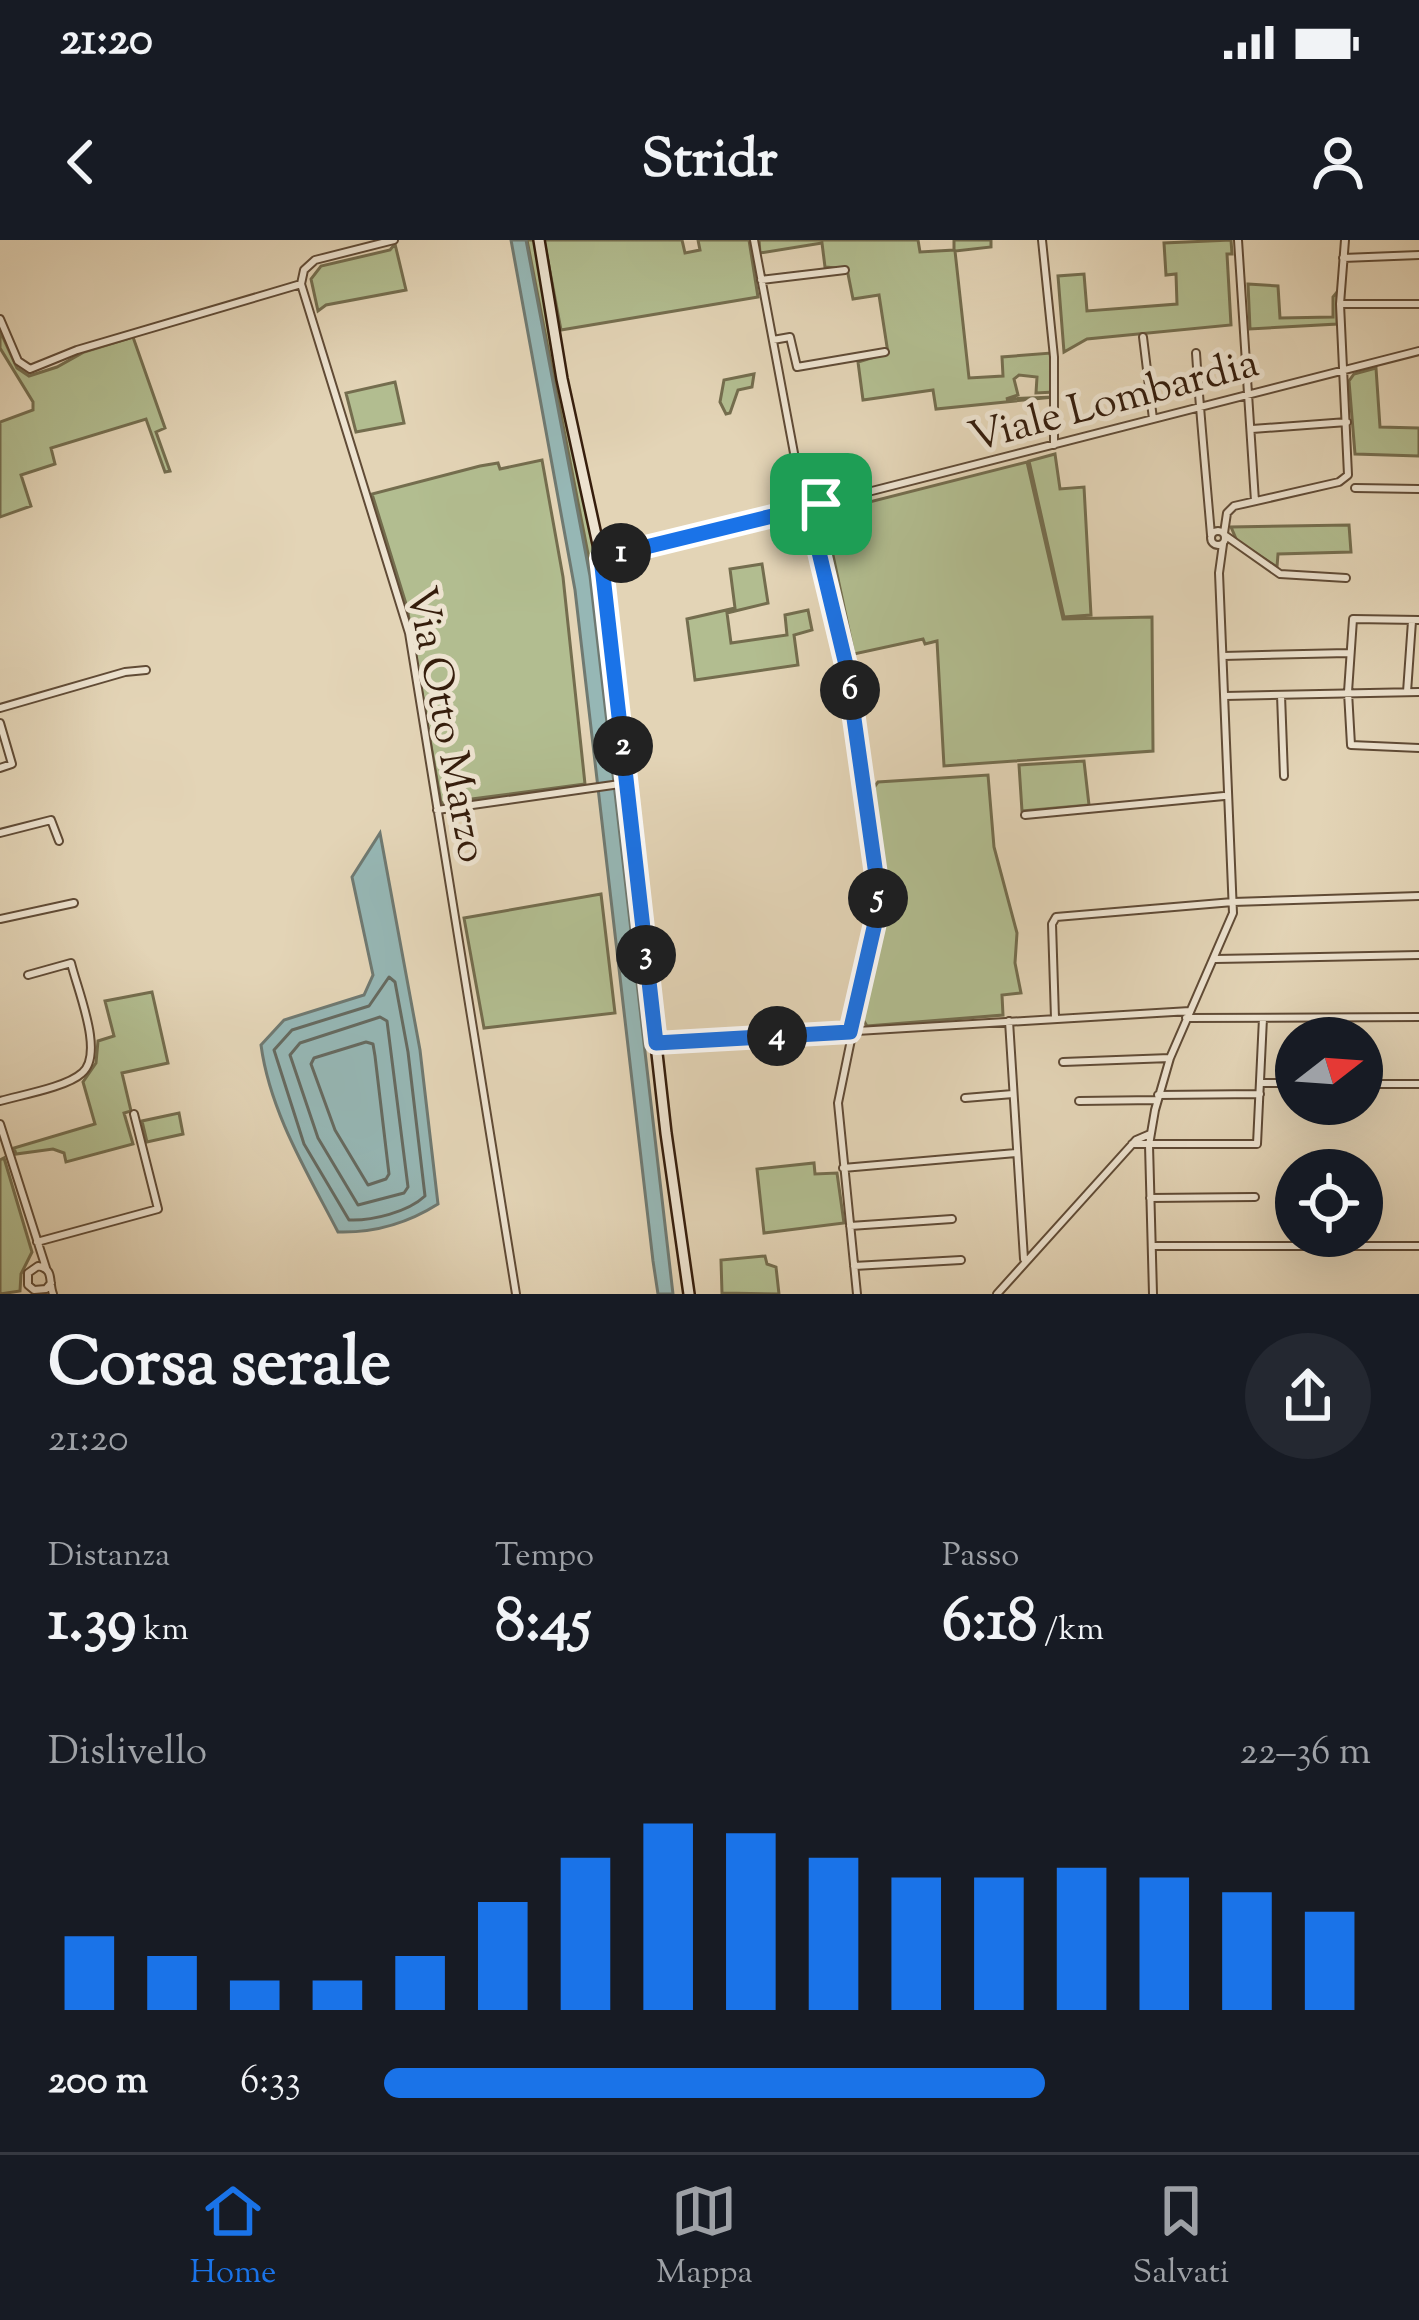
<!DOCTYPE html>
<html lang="it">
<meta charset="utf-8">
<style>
:root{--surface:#171b24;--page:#242831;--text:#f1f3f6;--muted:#9ea1a6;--line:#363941;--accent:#1a73e8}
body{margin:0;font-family:"Sorts Mill Goudy",serif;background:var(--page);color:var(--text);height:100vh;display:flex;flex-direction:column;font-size:45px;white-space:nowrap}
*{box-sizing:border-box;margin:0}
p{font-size:39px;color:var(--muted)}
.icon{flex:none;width:66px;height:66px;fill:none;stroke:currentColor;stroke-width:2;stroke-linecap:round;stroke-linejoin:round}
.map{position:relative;height:1054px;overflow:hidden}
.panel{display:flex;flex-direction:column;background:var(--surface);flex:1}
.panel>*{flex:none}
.needle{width:78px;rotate:73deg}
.buttons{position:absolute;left:1275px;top:777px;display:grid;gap:24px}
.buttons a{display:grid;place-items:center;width:108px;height:108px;border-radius:50%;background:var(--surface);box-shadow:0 12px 48px #0002;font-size:60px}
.pin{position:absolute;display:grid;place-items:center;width:102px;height:102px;color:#fff;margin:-51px;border-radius:24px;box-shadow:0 6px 18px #0006}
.km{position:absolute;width:60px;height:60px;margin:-30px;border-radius:50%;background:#222;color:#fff;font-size:33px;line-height:60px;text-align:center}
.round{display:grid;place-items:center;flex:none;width:126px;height:126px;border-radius:63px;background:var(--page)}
.head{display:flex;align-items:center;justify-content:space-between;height:204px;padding:0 48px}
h1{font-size:66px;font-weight:800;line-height:90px}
.metrics{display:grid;grid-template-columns:repeat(3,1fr);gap:18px;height:204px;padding:12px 48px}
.metrics div{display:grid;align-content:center}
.metrics b{font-size:60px;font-weight:800}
.metrics small{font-size:33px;font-weight:400}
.metrics p{font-size:33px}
.chart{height:336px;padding:24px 48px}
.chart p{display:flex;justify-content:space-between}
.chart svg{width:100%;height:216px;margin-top:12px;stroke:var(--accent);stroke-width:6}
ul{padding:0 48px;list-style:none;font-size:39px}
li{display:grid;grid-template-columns:192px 144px 1fr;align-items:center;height:90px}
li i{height:30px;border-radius:15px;background:var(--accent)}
.status{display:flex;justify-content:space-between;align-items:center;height:84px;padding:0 60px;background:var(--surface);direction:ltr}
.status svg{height:33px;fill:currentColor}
header{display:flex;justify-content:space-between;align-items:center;height:156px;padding:0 48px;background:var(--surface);font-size:54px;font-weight:800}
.menu{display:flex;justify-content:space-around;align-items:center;height:168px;border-top:3px solid var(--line);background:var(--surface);font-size:33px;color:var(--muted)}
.menu a{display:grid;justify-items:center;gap:6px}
.menu .selected{color:var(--accent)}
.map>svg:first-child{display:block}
</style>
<div class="status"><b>21:20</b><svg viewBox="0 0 49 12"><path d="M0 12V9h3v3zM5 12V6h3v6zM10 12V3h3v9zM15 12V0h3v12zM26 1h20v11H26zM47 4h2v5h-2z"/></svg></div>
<header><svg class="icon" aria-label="back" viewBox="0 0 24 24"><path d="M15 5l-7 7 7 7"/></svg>Stridr<svg class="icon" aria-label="person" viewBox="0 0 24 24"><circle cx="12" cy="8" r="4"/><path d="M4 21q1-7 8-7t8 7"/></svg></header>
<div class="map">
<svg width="1419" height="1054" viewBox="0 0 1419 1054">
<rect width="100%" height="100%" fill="#e3d4b6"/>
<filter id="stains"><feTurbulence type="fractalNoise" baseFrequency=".00167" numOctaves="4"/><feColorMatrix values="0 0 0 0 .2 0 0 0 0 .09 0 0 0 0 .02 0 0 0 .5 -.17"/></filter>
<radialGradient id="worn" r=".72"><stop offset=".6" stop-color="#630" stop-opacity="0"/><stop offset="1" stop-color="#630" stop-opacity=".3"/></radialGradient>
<path fill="#b2bd90" stroke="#746d4e" stroke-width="3" d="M 527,0 L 536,0 L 596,310 L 624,541 L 614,544 L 590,324 Z
M 544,0 L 682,0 L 685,13 L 700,10 L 698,0 L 749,0 L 758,57 L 561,90 Z
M 759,0 L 918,0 L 920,12 L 954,10 L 954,0 L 991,0 L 991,7 L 955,11 L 969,138 L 1003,136 L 1002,117 L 1051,113 L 1054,152 L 1036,153 L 1037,137 L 1019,135 L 1014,139 L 1018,155 L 1006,159 L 1054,157 L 936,169 L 933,150 L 863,160 L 858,122 L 888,113 L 879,55 L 853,59 L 847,29 L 825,27 L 822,3 L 760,13 Z
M 1231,0 L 1232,14 L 1227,14 L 1231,85 L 1087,99 L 1064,112 L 1058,36 L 1084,34 L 1087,71 L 1177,64 L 1176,34 L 1166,35 L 1164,3 Z
M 395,4 L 406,50 L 326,65 L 318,71 L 311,39 L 321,26 L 390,10 Z
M 1248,44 L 1278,46 L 1280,78 L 1333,77 L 1333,57 L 1337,52 L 1337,84 L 1250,89 Z
M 0,91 L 17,128 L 29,136 L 57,127 L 84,112 L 133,97 L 165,188 L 156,192 L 170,231 L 165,232 L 146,179 L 51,208 L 55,224 L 21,235 L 31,266 L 0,277 L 0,182 L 33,170 L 33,162 L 0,108 Z
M 1376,128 L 1380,187 L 1419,188 L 1419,216 L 1355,214 L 1349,141 L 1354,134 Z
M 754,134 L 752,147 L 738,150 L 730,173 L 726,174 L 720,162 L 724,140 Z
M 395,142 L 404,183 L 356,192 L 346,153 Z
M 1055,214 L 1060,249 L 1084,247 L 1091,375 L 1064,377 L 1029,221 Z
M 542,220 L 563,337 L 585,544 L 441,563 L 407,367 L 372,254 L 480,226 L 498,223 L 500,229 Z
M 1027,222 L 1063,379 L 1152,377 L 1153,511 L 944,526 L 937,401 L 925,404 L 923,399 L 854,414 L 826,282 L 830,272 Z
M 1349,285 L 1351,312 L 1278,314 L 1277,327 L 1237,301 L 1231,287 Z
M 762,324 L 768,363 L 727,373 L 731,403 L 787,395 L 785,375 L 808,370 L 812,390 L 794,395 L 798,425 L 695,440 L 687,379 L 735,368 L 730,329 Z
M 1084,521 L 1089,565 L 1022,571 L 1019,525 Z
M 988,535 L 994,607 L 1017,693 L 1015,723 L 1021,753 L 1002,755 L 1003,775 L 867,786 L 862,778 L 886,677 L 886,642 L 872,550 L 878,542 Z
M 615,547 L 623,547 L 636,686 L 630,687 Z
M 601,654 L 615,773 L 484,788 L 464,678 Z
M 152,752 L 168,823 L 122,833 L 131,871 L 124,873 L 133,904 L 66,922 L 64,913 L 53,909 L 16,914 L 14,908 L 95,884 L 83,842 L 96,823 L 98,801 L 114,796 L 105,761 Z
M 179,873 L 183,894 L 147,902 L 142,881 Z
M 4,918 L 32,1012 L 21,1034 L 20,1051 L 0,1054 L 0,920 Z
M 814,923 L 815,934 L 837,933 L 844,983 L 764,993 L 757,929 Z
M 765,1016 L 767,1024 L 776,1027 L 779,1054 L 722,1053 L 721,1020 Z"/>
<path fill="#96b7b5" stroke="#6f7971" stroke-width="3" d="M 511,0 L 526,0 L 590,336 L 673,1054 L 658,1054 L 653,1021 L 575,350 Z
M 380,593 L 420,810 L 438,964 C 408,983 374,993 338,992 C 307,932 270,872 261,805 L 284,780 L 364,755 L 373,735 L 352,637 Z"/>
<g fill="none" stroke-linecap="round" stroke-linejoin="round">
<path stroke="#666a60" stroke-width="3" d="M 389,737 L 395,742 L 408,812 L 425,956 C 408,972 372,981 349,980 L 304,904 L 274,810 L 292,790 L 369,766 Z
M 380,777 L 387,781 L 408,947 L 404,953 L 358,965 L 318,898 L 290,815 L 300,803 Z
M 366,802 L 373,804 L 375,816 L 389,934 L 386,939 L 368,945 L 335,890 L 311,824 L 314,818 Z"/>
<defs>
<path id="street" d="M 394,0 L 315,20 L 304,30 L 301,44 L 409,393 L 516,1054
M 754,0 L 803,261
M 1042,0 L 1054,117 L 1054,205
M 1238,0 L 1255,261
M 1343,18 L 1419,15
M 761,40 L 845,30
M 1340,64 L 1419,64
M 0,79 L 18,121 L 30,129 L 77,110 L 301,44
M 1143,97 L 1153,179
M 773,100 L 790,97 L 797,127 L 885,112
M 1196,113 C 1200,174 1206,235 1211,295
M 1252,189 L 1347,182
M 1355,248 L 1419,249
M 813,271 L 812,283 L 847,429 L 878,649 L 875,683 L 838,863 L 857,1054
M1211 298a7 7 0 1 1 14 0a7 7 0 1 1-14 0Z
M 1224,293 L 1227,273 L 1234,266 L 1339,242 L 1348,235 L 1340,64 L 1345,0
M 1226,296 L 1280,334 L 1346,338
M 601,318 L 793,271 L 807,261 L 821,264 L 1419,111
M 1419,380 L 1353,379 L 1348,452 L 1351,505 L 1419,508
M 1223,416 L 1348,413
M 1407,452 L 1412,381
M 1281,455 L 1284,536
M 1225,456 L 1419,452
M 0,468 L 125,432 L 146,430
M 0,483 L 12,524 L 0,528
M 437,570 L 627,543
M 1025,575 L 1224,556
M 0,593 L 51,580 L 59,601
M 0,679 L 74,663
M 1215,719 L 1419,715
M 1055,778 L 1052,684 L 1056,677 L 1233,662 L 1419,656
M 1186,778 L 1419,777
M 1009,781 L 1024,1019
M 656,803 L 1190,771
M 1063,822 L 1170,818
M 1261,843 L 1296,843
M 1362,844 L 1419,844
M 1158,855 L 1260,854
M 965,858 L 1013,854
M 0,861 C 21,855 67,847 82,833 C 105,814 77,749 71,723 L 28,735
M 1079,861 L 1157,860
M 0,884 L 46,1028
M 1132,904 L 1257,904 L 1263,778
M 843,928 L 1016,913
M 1150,958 L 1255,957
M 850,986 L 952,979
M 37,1002 L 158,969 L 134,874
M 1152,1006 L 1419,1006
M 854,1026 L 961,1020
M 51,1043 L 46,1049 L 34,1050 L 28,1045 L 28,1033 L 38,1026 C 55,1029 48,1042 53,1054
M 997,1054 L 1136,900 L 1150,894
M 1153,1054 L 1149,905 L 1155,870 L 1170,818 L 1233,673 L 1219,333 L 1223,304"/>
<path id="secondary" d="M 539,0 L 562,139 L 601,318 L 666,893 L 689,1054"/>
</defs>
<use href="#street" stroke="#604b36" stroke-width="10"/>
<use href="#secondary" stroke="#351d0c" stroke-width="14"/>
<use href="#street" stroke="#ede3d0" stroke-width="6"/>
<use href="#secondary" stroke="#ede3d0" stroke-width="9"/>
</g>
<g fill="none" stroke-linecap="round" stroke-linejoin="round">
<defs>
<path id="route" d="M 807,261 L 821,264 L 813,271 L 812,283 L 847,429 L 878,649 L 875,683 L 850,792 L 656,803 L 601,318 L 793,271 Z"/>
</defs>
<use href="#route" stroke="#fff" stroke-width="24"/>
<use href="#route" stroke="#1a73e8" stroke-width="15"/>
</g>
<g text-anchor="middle" stroke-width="10" stroke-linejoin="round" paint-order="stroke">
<g font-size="42" fill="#351d0c" stroke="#ede3d0">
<text transform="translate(1113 158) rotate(-15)" y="15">Viale Lombardia</text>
<text transform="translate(449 484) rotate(79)" y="15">Via Otto Marzo</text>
</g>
</g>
<rect width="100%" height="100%" filter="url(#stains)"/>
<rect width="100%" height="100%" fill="url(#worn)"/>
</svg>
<div class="buttons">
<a><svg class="needle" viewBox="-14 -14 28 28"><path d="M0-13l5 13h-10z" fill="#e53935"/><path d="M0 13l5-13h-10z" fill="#9ea1a6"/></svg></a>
<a><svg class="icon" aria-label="locate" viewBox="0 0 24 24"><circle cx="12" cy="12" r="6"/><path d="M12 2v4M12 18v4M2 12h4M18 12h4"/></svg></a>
</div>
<div class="pin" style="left:821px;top:264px;background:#1e9e55"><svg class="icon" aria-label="arrive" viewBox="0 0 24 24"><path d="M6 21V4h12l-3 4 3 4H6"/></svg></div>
<b class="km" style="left:621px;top:313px">1</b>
<b class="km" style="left:623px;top:506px">2</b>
<b class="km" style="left:646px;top:715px">3</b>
<b class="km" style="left:777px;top:796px">4</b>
<b class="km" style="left:878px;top:658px">5</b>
<b class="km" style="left:850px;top:450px">6</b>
</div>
<section class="panel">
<div class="head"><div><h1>Corsa serale</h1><p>21:20</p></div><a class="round"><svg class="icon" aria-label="share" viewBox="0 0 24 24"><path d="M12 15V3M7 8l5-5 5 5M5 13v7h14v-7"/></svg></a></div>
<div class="metrics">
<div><p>Distanza</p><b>1.39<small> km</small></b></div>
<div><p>Tempo</p><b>8:45</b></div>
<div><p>Passo</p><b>6:18<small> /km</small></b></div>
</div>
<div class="chart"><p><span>Dislivello</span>22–36 m</p>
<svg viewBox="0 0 160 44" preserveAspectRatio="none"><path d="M5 44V29M15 44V33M25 44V38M35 44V38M45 44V33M55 44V22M65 44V13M75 44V6M85 44V8M95 44V13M105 44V17M115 44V17M125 44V15M135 44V17M145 44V20M155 44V24"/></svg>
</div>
<ul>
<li><b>200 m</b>6:33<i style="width:67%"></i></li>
</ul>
</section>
<nav class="menu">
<a class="selected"><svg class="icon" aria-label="home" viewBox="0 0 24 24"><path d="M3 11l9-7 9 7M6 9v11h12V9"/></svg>Home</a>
<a><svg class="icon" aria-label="map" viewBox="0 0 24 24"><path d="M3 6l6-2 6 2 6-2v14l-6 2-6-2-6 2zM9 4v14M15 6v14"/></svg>Mappa</a>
<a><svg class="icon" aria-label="saved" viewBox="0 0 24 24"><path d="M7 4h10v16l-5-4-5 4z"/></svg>Salvati</a>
</nav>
